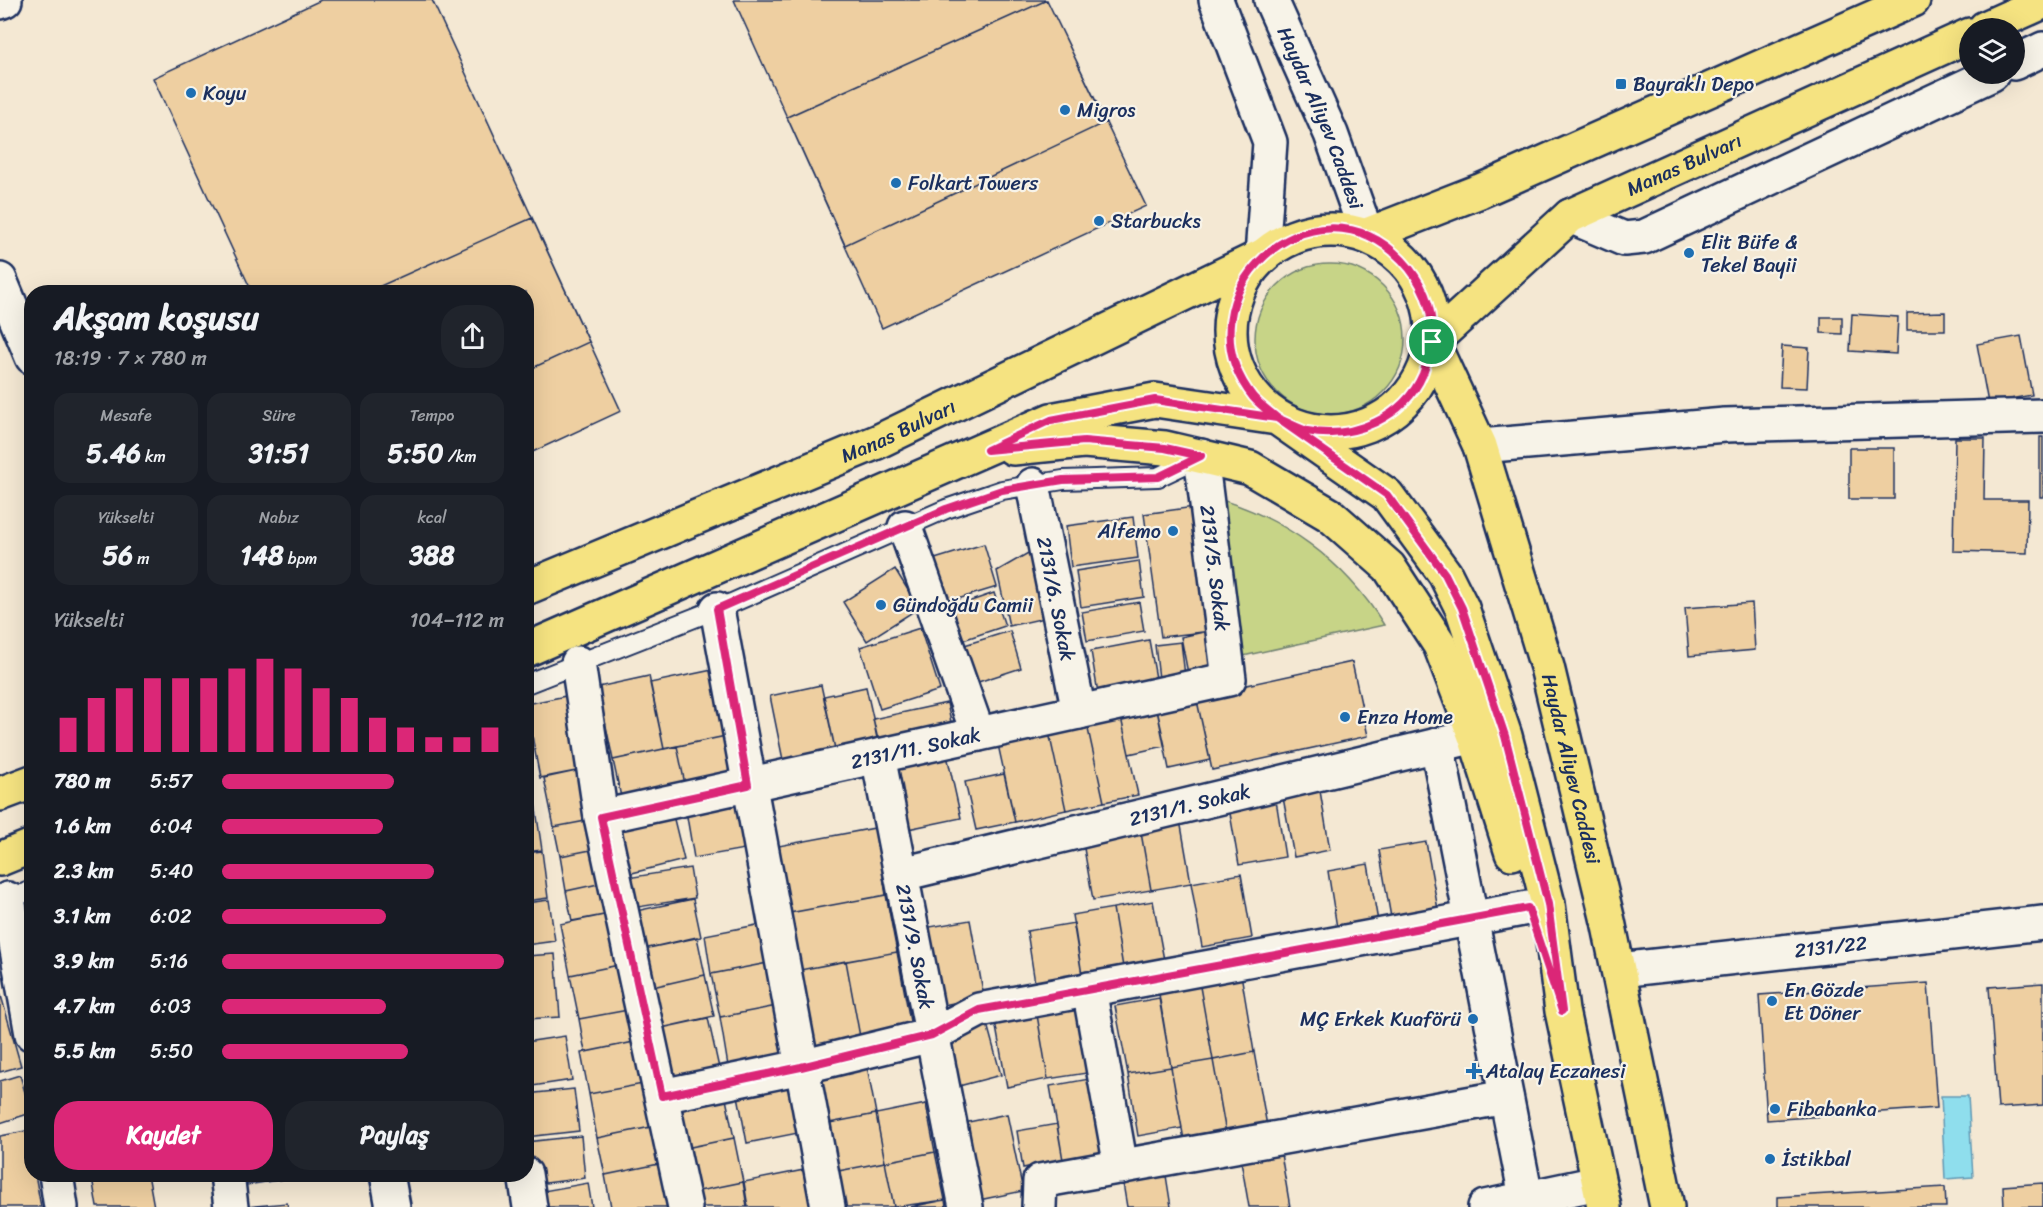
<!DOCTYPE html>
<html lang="tr">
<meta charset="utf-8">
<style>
:root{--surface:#171b24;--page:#20242c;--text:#f1f3f6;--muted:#9ea1a6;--accent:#db2777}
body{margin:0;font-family:Sriracha,sans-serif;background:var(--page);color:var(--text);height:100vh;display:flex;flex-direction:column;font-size:22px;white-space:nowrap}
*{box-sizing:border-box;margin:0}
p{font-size:20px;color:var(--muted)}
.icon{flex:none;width:33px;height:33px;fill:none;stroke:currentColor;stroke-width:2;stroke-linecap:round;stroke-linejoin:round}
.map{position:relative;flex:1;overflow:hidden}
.panel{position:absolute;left:24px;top:285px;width:510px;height:897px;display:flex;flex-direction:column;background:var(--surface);border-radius:24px;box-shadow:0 6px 24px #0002}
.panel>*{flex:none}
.controls{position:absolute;left:1959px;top:18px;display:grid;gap:12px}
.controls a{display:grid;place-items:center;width:66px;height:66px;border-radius:50%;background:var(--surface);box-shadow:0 6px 24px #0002;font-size:30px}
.pin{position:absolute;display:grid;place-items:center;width:51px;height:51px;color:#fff;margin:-26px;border:3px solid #fff;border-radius:50%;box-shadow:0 2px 6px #0007}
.round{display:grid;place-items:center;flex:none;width:63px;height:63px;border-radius:24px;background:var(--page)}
.summary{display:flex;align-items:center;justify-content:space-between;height:102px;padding:0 30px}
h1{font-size:33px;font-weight:700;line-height:45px}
.metrics{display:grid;grid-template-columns:repeat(3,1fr);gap:9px;height:102px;padding:6px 30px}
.metrics div{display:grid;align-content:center;border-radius:15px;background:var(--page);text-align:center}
.metrics b{font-size:26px;font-weight:700}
.metrics small{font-size:16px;font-weight:400}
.metrics p{font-size:16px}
.chart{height:168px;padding:12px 30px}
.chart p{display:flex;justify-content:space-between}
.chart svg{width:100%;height:108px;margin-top:6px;stroke:var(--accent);stroke-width:6}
.action{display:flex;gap:12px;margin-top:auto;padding:12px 30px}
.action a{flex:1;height:69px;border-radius:24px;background:var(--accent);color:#fff;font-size:24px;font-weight:700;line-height:69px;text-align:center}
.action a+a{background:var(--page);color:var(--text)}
ul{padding:0 30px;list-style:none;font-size:20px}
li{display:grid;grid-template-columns:96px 72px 1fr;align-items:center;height:45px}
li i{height:15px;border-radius:8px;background:var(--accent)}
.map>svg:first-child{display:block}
</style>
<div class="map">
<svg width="2043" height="1207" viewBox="0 0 2043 1207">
<rect width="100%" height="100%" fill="#f4e8d3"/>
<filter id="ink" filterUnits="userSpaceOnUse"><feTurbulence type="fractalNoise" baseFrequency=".0167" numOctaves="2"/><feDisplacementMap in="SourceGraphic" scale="12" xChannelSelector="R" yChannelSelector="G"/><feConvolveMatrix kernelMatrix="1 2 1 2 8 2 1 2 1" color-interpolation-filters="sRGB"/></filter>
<g filter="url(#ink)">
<path fill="#c7d487" stroke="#718272" stroke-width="1.5" d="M1255 339a75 75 0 1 1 150 0a75 75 0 1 1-150 0Z
M 1211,497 C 1283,516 1345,561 1384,625 L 1234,658 Z"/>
<path fill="#8fdeed" stroke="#6198b4" stroke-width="1.5" d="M 1941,1096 L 1968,1096 L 1973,1177 L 1945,1179 Z"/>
<path fill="#eecfa1" stroke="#1b2f5e" stroke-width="1.5" d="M 321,0 L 432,0 L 621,411 L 526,455 L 526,292 L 252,292 L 153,78 Z
M 734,0 L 1047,0 L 1146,206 L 882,328 Z
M 1047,0 L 1106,122 L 845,245 L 787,117 Z
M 532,218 L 589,342 L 526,371 L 526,292 L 367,292 Z
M 1945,312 L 1945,330 L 1907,330 L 1907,313 Z
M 1852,314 L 1898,317 L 1896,354 L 1850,351 Z
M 1821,317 L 1842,317 L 1842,334 L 1821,333 Z
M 2021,336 L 2032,395 L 1988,403 L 1977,344 Z
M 1782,346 L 1809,348 L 1807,388 L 1780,387 Z
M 2040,437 L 2043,437 L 2043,497 L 2040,497 Z
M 1955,438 L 1985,438 L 1984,500 L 2028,500 L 2027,553 L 1953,551 Z
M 1849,448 L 1894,448 L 1894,499 L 1849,499 Z
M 1194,507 L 1211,631 L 1161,637 L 1144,514 Z
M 1133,517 L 1138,558 L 1071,567 L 1066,526 Z
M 984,544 L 997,587 L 938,605 L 925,562 Z
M 1042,545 L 1058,615 L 1009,626 L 997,571 Z
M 1139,561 L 1144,597 L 1081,607 L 1076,571 Z
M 895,569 L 919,608 L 867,641 L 843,602 Z
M 994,593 L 1005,626 L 954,643 L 942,611 Z
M 1139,602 L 1144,631 L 1087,641 L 1082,612 Z
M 1752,603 L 1755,650 L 1689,656 L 1685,608 Z
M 920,628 L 940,690 L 880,709 L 860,647 Z
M 1010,631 L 1021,668 L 969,685 L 958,647 Z
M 1208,631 L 1217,674 L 1189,679 L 1181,637 Z
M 1149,640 L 1158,689 L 1099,699 L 1091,651 Z
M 1181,642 L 1186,684 L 1160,687 L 1155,645 Z
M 1352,662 L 1368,736 L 1212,770 L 1196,696 Z
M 717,669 L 731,735 L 664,749 L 650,683 Z
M 649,676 L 664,749 L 613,760 L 598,687 Z
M 821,685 L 835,749 L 783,760 L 770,696 Z
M 866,687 L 878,740 L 835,749 L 824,696 Z
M 566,696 L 581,770 L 540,778 L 526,704 Z
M 1196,696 L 1210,760 L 1169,769 L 1156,705 Z
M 947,703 L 953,732 L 879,748 L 873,719 Z
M 1156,705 L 1165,746 L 1129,754 L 1120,713 Z
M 1120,713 L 1138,795 L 1104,802 L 1086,720 Z
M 1086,720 L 1104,802 L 1066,810 L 1048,728 Z
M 1048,728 L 1066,810 L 1015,822 L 997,740 Z
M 526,734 L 534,803 L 526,803 Z
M 731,735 L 739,773 L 685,784 L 677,746 Z
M 677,746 L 685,784 L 621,797 L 613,760 Z
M 947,755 L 961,818 L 903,830 L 890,768 Z
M 581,770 L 591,820 L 554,827 L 544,778 Z
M 1004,774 L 1015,822 L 976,830 L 965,782 Z
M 1319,785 L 1330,850 L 1294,857 L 1282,792 Z
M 1275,794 L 1285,857 L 1239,865 L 1228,802 Z
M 740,795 L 750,848 L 694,858 L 685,805 Z
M 535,803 L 542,850 L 526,852 L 526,805 Z
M 671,807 L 684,860 L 628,874 L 615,820 Z
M 591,820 L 596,849 L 560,856 L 554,827 Z
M 1180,820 L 1191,883 L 1151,890 L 1140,827 Z
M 1140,827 L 1151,890 L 1093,900 L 1082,837 Z
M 875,828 L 886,895 L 784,914 L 773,847 Z
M 1426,842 L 1439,915 L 1392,923 L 1379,850 Z
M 596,849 L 603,883 L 566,891 L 560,856 Z
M 542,851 L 548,898 L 526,901 L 526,853 Z
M 1368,864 L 1379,927 L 1338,934 L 1328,871 Z
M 690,868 L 695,898 L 632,908 L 627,878 Z
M 1241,874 L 1252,938 L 1202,947 L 1191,883 Z
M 603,883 L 609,914 L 572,921 L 566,891 Z
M 886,895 L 897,952 L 795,971 L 784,914 Z
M 693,899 L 701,937 L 639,950 L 631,912 Z
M 549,900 L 555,941 L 526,945 L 526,903 Z
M 1153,901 L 1164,960 L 1123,967 L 1113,908 Z
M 1113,908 L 1123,967 L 1082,975 L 1072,915 Z
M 609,914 L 619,965 L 570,975 L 560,924 Z
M 970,920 L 984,997 L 938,1006 L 924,928 Z
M 1074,923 L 1082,975 L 1035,983 L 1027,931 Z
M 762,924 L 768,963 L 711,974 L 705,935 Z
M 697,937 L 705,975 L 648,988 L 639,950 Z
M 897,952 L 912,1032 L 861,1042 L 846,961 Z
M 555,954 L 560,1017 L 526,1019 L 526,956 Z
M 846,961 L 861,1042 L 810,1051 L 795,971 Z
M 768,963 L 777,1006 L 720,1017 L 711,974 Z
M 619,965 L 628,1010 L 579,1019 L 570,975 Z
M 1241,974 L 1254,1052 L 1213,1060 L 1199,981 Z
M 705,975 L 714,1016 L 657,1029 L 648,988 Z
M 1199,981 L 1213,1060 L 1171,1067 L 1158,988 Z
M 1928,983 L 1937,1108 L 1767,1120 L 1759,995 Z
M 2043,983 L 2043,1105 L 1998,1108 L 1989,987 Z
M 0,992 L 21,1066 L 0,1072 Z
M 1159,998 L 1171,1067 L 1128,1074 L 1115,1006 Z
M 1074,1002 L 1087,1073 L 1048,1079 L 1036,1009 Z
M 777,1006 L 786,1056 L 728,1066 L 720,1017 Z
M 1036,1009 L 1048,1079 L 1007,1087 L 994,1016 Z
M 628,1010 L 634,1042 L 585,1052 L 579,1019 Z
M 708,1018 L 719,1068 L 667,1079 L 657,1029 Z
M 987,1024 L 1001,1075 L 955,1087 L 942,1036 Z
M 565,1036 L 572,1080 L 526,1087 L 526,1042 Z
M 634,1042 L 643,1084 L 589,1094 L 581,1053 Z
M 1254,1052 L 1267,1126 L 1226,1133 L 1213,1060 Z
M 1213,1060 L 1226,1133 L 1184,1140 L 1171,1067 Z
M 867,1066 L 876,1114 L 824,1124 L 815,1076 Z
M 1171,1067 L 1182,1128 L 1138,1136 L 1128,1074 Z
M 793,1074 L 803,1132 L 747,1143 L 736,1085 Z
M 20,1075 L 31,1113 L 0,1123 L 0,1081 Z
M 1089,1079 L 1103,1154 L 1063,1160 L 1050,1086 Z
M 643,1084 L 651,1127 L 597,1138 L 589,1094 Z
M 574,1089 L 579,1131 L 526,1137 L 526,1094 Z
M 725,1094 L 734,1138 L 681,1149 L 672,1104 Z
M 926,1104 L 935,1152 L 885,1162 L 876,1114 Z
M 876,1114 L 885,1162 L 833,1172 L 824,1124 Z
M 1007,1114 L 1023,1191 L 974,1201 L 959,1124 Z
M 1057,1124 L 1063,1160 L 1023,1168 L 1017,1131 Z
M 651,1127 L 659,1164 L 605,1175 L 597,1138 Z
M 26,1131 L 32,1174 L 35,1174 L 41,1207 L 0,1207 L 0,1136 Z
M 581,1136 L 585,1178 L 530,1185 L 526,1142 Z
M 734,1138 L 743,1182 L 689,1193 L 681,1149 Z
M 1280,1148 L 1290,1207 L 1249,1207 L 1240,1155 Z
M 935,1152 L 945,1200 L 894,1207 L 885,1162 Z
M 885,1162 L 894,1207 L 840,1207 L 833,1172 Z
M 1164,1163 L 1171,1207 L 1127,1207 L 1121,1171 Z
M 659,1164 L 667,1207 L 611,1207 L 605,1175 Z
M 809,1169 L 816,1207 L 748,1207 L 744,1182 Z
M 109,1174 L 148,1174 L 154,1207 L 97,1207 L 92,1177 Z
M 245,1174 L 296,1174 L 296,1177 L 247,1185 Z
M 743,1182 L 747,1207 L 692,1207 L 689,1193 Z
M 588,1183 L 592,1207 L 534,1207 L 532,1193 Z
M 2043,1183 L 2043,1207 L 2004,1207 L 2003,1186 Z
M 1945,1187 L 1946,1207 L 1778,1207 L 1778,1197 Z
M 945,1200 L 946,1207 L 910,1207 Z
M 287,1203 L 288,1207 L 245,1207 Z"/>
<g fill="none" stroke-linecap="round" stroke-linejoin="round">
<defs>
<path id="service" d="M 526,684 L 732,603 L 946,509 L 1002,490 L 1063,480 L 1158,477 L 1200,457
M 0,903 L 32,890"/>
<g id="minor">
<path d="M 0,2 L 5,0"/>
<path d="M 2014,63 L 2043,49"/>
<path d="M 1570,216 L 1624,239 L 1644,237 L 1992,74"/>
<path d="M 0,280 L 32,357"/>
<path d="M 1480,446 L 1725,425 L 2043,416"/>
<path id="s1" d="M 1033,485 L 1079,712"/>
<path d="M 905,527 L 978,734"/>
<path d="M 717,609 L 828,1207"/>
<path d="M 578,663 L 601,817 L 685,1207"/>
<path d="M 1437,745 L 1528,1207"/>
<path id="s2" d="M 878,756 L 966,1207"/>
<path id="s3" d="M 601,817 L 1229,679 L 1201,456"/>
<path id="s4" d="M 902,874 L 1475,736"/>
<path d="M 8,899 L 32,1034"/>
<path id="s5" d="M 1619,970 L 2043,923"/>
<path d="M 1089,989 L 1121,1167"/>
<path d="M 662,1096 L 801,1067 L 932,1035 L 979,1010 L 1528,908"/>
<path d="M 56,1174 L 61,1207"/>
<path d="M 227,1174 L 231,1207"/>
<path d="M 387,1174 L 393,1207"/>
<path d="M 525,1174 L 530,1207"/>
<path d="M 1039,1207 L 1040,1181 L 1506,1097"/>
<path d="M 1485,1207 L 1598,1183"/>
</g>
<g id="secondary">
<path d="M 1216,0 L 1270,142 L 1262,256"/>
<path id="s6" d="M 1271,0 L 1331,134 L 1367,235"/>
</g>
<g id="primary">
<path d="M 1985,28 L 2043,2"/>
<circle cx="1331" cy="331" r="101"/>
<path d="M 1367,235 L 1480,191 L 1913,0"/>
<path id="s7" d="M 1432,342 L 1480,446 L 1547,667 L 1608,921 L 1667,1207"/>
<path id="s8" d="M 1432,342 L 1570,216 L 1970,35"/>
<path d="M 1013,448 L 1084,441 L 1165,448 L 1250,468 L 1330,515 L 1389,567 L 1440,645 L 1475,736 L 1512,853"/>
<path id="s9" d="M 526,588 L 877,442 L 1262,256"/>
<path d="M 526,650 L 1051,420 L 1155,400 L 1277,418 L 1387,495 L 1445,574 L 1462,608 L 1505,736 L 1548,904 L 1562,1011 L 1604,1207"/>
<path d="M 0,794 L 32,782"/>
<path d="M 0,859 L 32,846"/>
</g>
</defs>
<use href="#service" stroke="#1b2f5e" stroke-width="22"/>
<use href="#minor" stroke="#1b2f5e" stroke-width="38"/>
<use href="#secondary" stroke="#1b2f5e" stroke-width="38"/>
<use href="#primary" stroke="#1b2f5e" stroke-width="38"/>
<use href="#service" stroke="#f7f3e8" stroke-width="18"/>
<use href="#minor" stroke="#f7f3e8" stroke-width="33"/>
<use href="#secondary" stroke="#f7f3e8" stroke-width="33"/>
<use href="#primary" stroke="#f5e381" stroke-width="33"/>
</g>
</g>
<g fill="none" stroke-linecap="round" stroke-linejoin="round" filter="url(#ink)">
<defs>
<path id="route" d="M 1432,342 C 1434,311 1424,283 1402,260 C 1313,168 1174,296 1253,397 C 1260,405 1270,412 1277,418 L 1155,400 L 1051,420 L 987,450 L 1084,441 L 1165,448 L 1201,456 L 1158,477 L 1063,480 L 1002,490 L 946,509 L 717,609 L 748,785 L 601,817 L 662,1096 L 801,1067 L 932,1035 L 979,1010 L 1528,908 L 1562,1011 L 1548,904 L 1505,736 L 1462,608 L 1445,574 L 1387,495 L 1277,418 C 1287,422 1297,428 1307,431 C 1353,440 1404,418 1423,374 C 1427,364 1429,353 1432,342"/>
</defs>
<use href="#route" stroke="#fff" stroke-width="12"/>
<use href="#route" stroke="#db2777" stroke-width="8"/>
</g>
<g fill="#1f6fb2" stroke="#f7f3e8" stroke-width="2">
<rect x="1615" y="78" width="12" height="12" rx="3"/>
<circle cx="191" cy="93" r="6"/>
<circle cx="1065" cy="110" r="6"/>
<circle cx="896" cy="183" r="6"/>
<circle cx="1099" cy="221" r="6"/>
<circle cx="1689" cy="253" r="6"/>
<circle cx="1173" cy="531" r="6"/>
<circle cx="881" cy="605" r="6"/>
<circle cx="1345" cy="717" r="6"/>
<circle cx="1772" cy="1001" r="6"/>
<circle cx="1473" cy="1019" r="6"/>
<path d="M1471 1062h6v6h6v6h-6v6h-6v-6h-6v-6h6z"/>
<circle cx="1775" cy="1109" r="6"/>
<circle cx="1770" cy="1159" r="6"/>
</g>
<g text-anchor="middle" stroke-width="4.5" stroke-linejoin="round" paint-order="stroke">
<g font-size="20" fill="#1b2f5e" stroke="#f7f3e8" text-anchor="start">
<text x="1633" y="91">Bayraklı Depo</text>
<text x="203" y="100">Koyu</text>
<text x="1077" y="117">Migros</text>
<text x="908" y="190">Folkart Towers</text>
<text x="1111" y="228">Starbucks</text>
<text x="1701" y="249">Elit Büfe &amp;<tspan x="1701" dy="23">Tekel Bayii</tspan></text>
<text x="1161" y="538" text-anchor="end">Alfemo</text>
<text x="893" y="612">Gündoğdu Camii</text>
<text x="1357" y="724">Enza Home</text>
<text x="1784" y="997">En Gözde<tspan x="1784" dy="23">Et Döner</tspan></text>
<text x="1461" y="1026" text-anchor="end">MÇ Erkek Kuaförü</text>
<text x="1486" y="1078">Atalay Eczanesi</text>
<text x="1787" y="1116">Fibabanka</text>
<text x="1782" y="1166">İstikbal</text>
</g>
<g font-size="20" fill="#1b2f5e" stroke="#f7f3e8">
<text dy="7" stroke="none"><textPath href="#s6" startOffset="128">Haydar Aliyev Caddesi</textPath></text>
<text dy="7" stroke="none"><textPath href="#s8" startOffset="312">Manas Bulvarı</textPath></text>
<text dy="7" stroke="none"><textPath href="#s9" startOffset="404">Manas Bulvarı</textPath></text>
<text transform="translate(1215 568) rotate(83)" y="7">2131/5. Sokak</text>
<text dy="7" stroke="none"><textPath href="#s1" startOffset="116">2131/6. Sokak</textPath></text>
<text dy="7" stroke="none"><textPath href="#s3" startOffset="322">2131/11. Sokak</textPath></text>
<text dy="7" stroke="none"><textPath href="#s7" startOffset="450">Haydar Aliyev Caddesi</textPath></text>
<text dy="7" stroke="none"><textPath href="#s4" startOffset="296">2131/1. Sokak</textPath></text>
<text dy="7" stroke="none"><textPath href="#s5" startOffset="213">2131/22</textPath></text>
<text dy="7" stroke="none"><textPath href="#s2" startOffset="194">2131/9. Sokak</textPath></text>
</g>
</g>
</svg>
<div class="controls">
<a><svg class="icon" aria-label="layers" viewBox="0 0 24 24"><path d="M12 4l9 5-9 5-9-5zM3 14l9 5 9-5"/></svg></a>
</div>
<div class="pin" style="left:1432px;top:342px;background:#1e9e55"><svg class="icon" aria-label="arrive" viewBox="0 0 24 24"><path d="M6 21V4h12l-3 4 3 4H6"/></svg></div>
<section class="panel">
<div class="summary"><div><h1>Akşam koşusu</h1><p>18:19 · 7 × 780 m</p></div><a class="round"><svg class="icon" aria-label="share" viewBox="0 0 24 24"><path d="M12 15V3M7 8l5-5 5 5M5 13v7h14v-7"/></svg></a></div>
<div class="metrics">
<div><p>Mesafe</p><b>5.46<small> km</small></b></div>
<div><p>Süre</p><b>31:51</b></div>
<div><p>Tempo</p><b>5:50<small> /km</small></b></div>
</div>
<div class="metrics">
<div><p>Yükselti</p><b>56<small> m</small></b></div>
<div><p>Nabız</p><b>148<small> bpm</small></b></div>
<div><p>kcal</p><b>388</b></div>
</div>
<div class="chart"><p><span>Yükselti</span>104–112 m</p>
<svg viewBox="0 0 160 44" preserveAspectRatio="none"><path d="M5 44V30M15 44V22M25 44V18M35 44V14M45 44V14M55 44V14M65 44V10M75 44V6M85 44V10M95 44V18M105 44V22M115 44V30M125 44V34M135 44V38M145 44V38M155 44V34"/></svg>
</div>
<ul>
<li><b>780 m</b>5:57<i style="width:61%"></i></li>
<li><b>1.6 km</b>6:04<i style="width:57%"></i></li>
<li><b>2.3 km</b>5:40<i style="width:75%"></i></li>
<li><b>3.1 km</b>6:02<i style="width:58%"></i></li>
<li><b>3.9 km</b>5:16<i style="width:100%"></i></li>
<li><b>4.7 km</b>6:03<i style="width:58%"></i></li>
<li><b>5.5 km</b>5:50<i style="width:66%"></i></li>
</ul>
<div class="action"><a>Kaydet</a><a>Paylaş</a></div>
</section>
</div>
